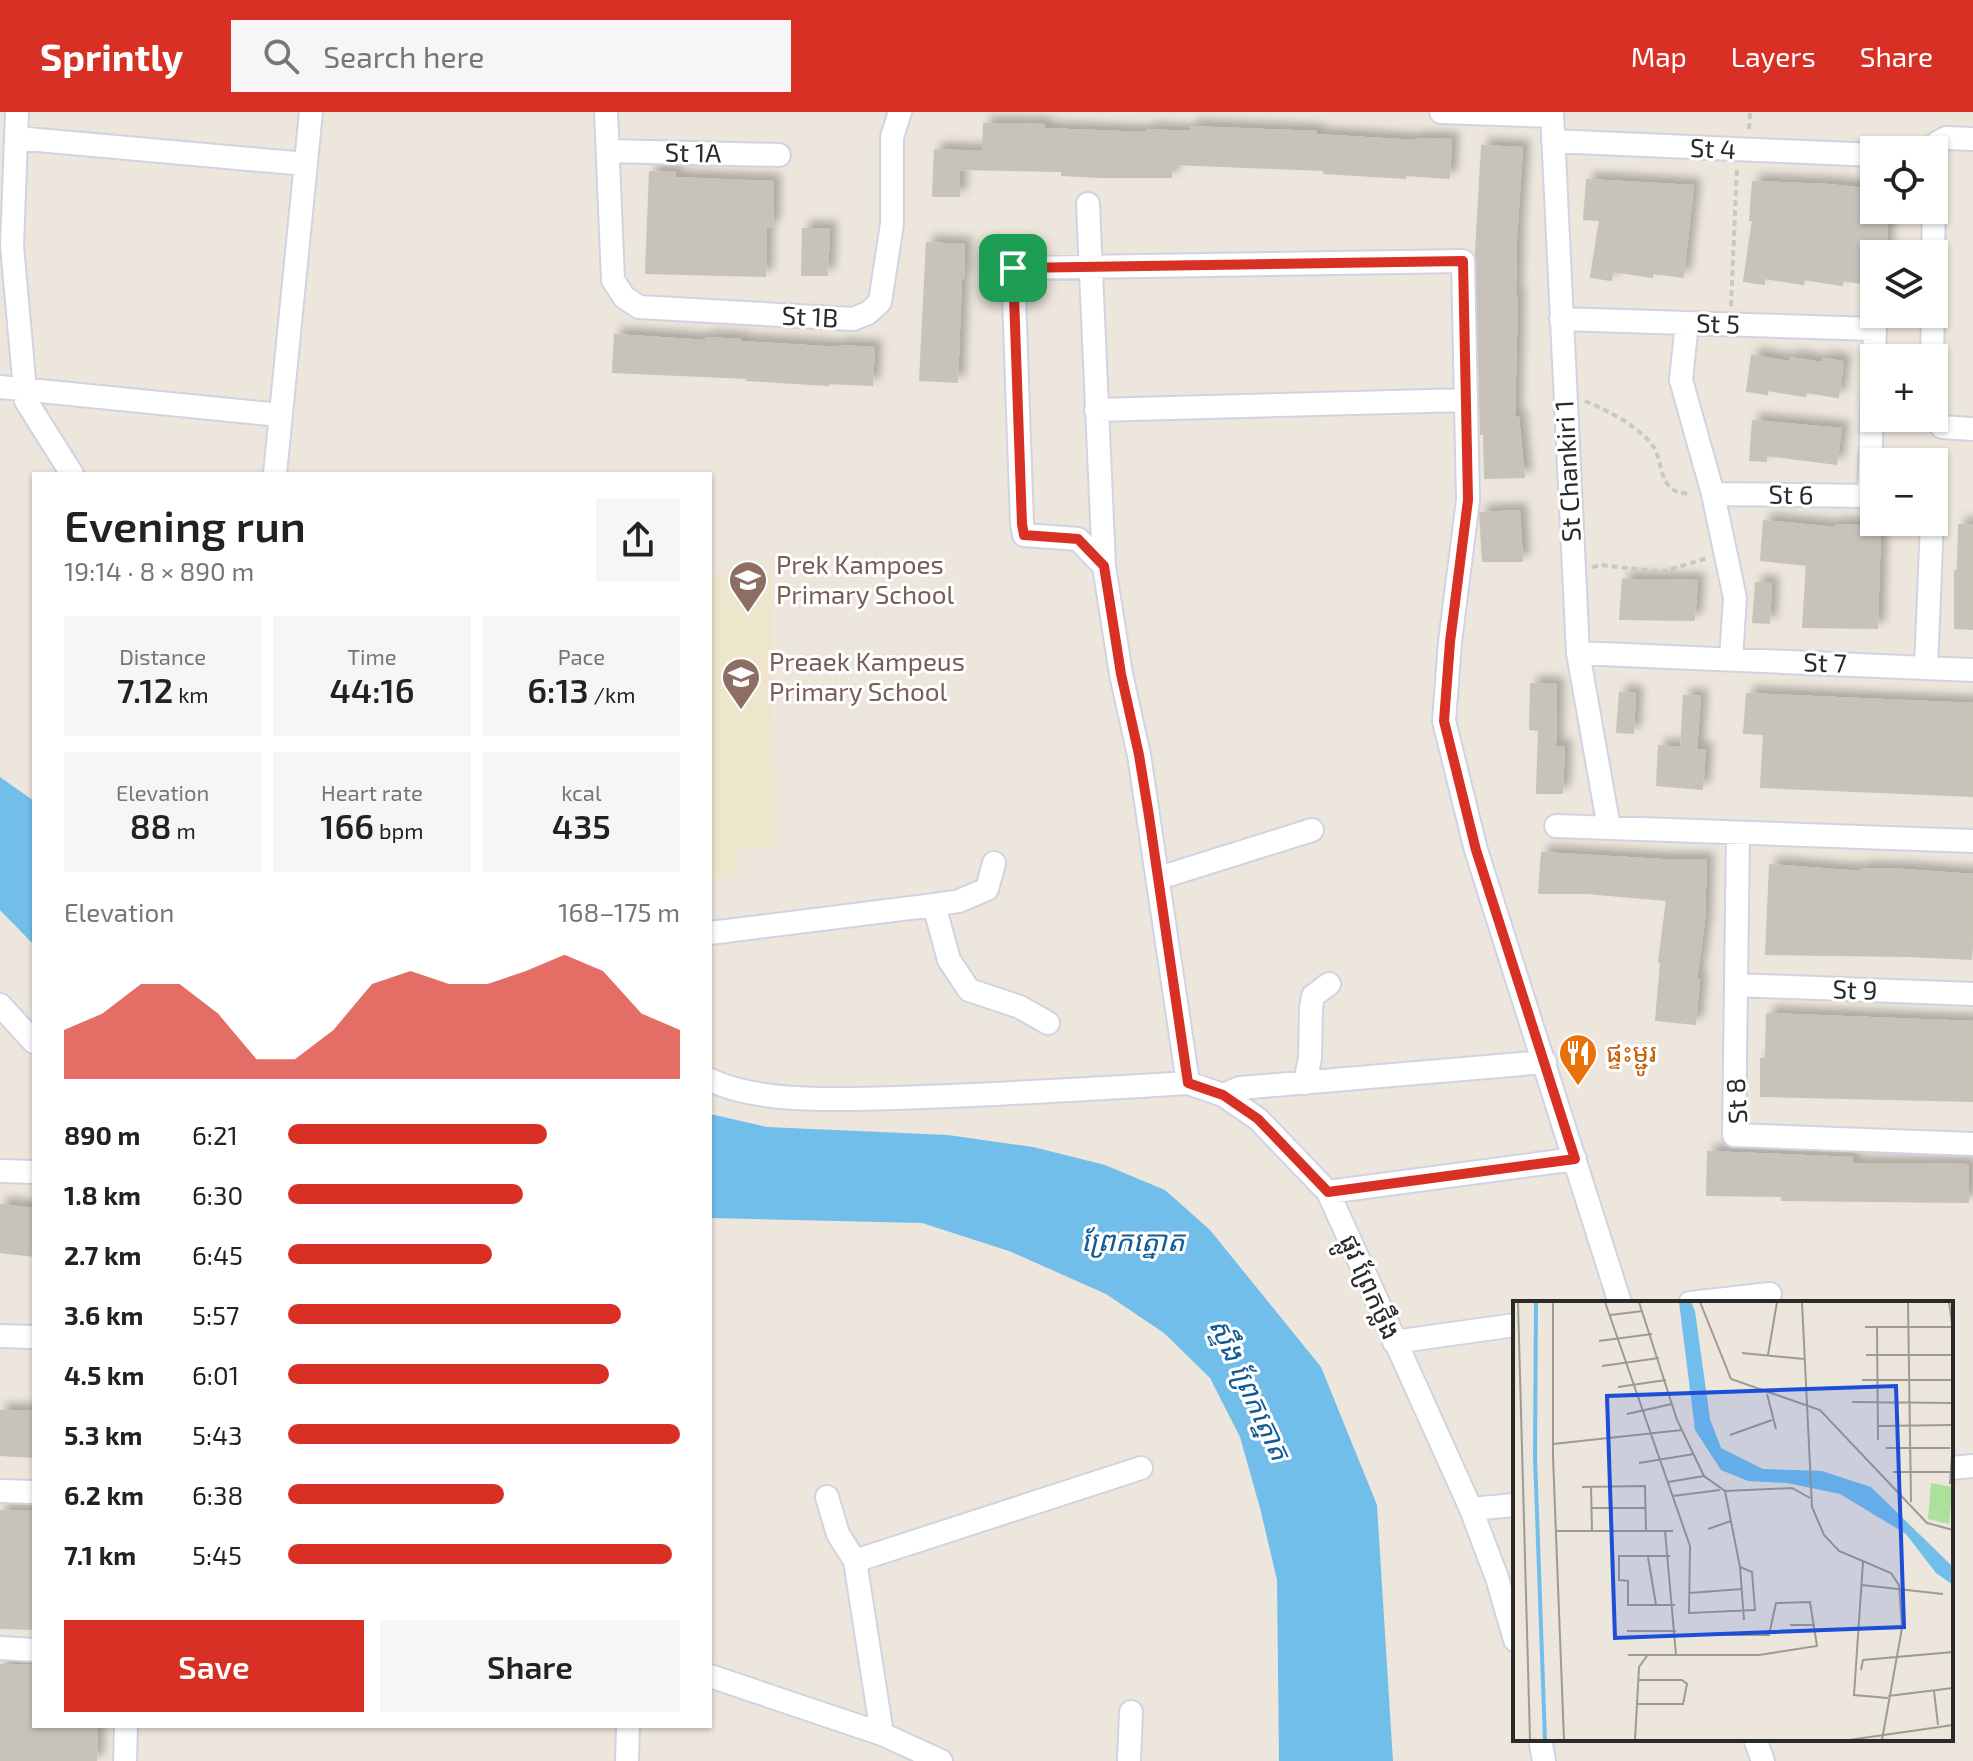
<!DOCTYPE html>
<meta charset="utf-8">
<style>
:root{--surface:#fff;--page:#f6f6f6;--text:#222;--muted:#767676;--accent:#d93025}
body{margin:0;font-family:"Exo 2","Noto Sans Khmer",sans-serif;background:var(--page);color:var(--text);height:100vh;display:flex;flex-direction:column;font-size:30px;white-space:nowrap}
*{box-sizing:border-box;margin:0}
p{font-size:26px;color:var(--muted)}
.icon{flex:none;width:44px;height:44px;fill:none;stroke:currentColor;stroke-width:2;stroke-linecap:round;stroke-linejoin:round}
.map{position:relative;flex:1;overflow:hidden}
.side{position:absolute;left:32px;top:360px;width:680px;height:1256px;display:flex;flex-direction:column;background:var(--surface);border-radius:0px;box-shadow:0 2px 6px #0004}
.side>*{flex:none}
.tools{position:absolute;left:1860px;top:24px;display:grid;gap:16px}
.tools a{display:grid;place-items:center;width:88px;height:88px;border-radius:0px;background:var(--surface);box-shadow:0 2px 6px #0004;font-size:40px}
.pin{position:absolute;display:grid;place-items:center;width:68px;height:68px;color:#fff;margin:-34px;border-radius:16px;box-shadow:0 4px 12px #0006}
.round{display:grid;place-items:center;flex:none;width:84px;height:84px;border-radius:0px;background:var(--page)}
.head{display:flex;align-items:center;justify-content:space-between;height:136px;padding:0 32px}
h1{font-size:44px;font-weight:600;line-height:60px}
.metrics{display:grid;grid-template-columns:repeat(3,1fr);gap:12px;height:136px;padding:8px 32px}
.metrics div{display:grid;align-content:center;border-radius:0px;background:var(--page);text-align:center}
.metrics b{font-size:34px;font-weight:600}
.metrics small{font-size:22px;font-weight:400}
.metrics p{font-size:22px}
.chart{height:224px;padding:16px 32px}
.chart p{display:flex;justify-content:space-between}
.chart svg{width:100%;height:144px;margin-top:8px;fill:var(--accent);opacity:.7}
.action{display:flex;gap:16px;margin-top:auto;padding:16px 32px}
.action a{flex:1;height:92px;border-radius:0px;background:var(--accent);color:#fff;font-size:32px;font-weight:600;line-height:92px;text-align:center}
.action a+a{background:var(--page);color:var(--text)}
ul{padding:0 32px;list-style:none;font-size:26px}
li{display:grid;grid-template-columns:128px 96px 1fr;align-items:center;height:60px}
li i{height:20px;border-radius:10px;background:var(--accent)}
header{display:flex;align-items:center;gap:48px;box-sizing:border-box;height:112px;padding:0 40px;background:var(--accent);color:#fff}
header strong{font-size:38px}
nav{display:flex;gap:44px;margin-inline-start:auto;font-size:28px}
.search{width:560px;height:72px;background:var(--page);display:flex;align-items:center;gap:20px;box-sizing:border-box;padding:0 28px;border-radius:0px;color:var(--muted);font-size:30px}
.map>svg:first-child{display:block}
</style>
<header>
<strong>Sprintly</strong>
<div class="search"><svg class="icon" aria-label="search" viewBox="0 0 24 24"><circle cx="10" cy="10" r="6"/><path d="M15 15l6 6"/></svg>Search here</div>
<nav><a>Map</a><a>Layers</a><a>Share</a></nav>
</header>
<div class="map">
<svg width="1973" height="1649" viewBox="0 0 1973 1649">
<defs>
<filter id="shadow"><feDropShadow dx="7" dy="-7" stdDeviation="4" flood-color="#0004"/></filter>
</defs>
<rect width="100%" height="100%" fill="#ece6dc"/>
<path fill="#ede5cc" d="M 772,461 L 774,735 L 736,738 L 738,764 L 710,768 L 710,462 Z"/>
<path fill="#72beeb" d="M 0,665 L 34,689 L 34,833 L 0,798 Z
M 710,1002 L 767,1015 L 948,1023 L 1033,1035 L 1105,1053 L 1165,1078 L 1210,1118 L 1321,1255 L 1377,1393 L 1393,1649 L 1279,1649 L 1277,1468 L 1260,1396 L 1240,1325 L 1210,1266 L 1164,1221 L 1106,1182 L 1009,1139 L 922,1111 L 710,1106 Z"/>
<path fill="#c7c3bc" stroke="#c7c3b6" stroke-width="2" filter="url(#shadow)" d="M 984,12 L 1044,13 L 1044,17 L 1147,21 L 1147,18 L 1191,20 L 1191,15 L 1316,20 L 1316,23 L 1416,29 L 1416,27 L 1451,28 L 1449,66 L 1405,63 L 1405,66 L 1324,61 L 1324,58 L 1172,52 L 1171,65 L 1099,65 L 1062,63 L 1062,59 L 959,57 L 959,84 L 933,84 L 935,38 L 983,40 Z
M 1482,34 L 1522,36 L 1516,127 L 1515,184 L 1517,185 L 1514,305 L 1518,305 L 1524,365 L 1485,366 L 1484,322 L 1481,322 L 1476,141 Z
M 650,60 L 675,61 L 675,66 L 773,70 L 772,115 L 766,115 L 765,164 L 646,161 Z
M 1587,68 L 1693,74 L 1683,165 L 1652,161 L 1652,165 L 1613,159 L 1611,168 L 1591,165 L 1600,108 L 1584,107 Z
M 1753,70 L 1829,73 L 1874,78 L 1874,98 L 1888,98 L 1885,142 L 1874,142 L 1874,173 L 1843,168 L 1842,173 L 1804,167 L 1803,172 L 1764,166 L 1764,172 L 1744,169 L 1753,108 L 1750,108 Z
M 803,117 L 829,117 L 827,163 L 802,163 Z
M 927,131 L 964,133 L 963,167 L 961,167 L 957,270 L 920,268 Z
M 615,223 L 706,229 L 706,226 L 740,228 L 740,230 L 840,236 L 840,234 L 874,236 L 872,273 L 828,271 L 828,273 L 747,268 L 748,266 L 613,260 Z
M 1752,244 L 1790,250 L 1790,246 L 1823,251 L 1824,247 L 1843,250 L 1838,285 L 1806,280 L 1805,284 L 1767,278 L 1767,282 L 1747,279 Z
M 1753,309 L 1841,317 L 1836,352 L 1766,343 L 1766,349 L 1750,348 Z
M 1519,399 L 1522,449 L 1483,449 L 1480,401 Z
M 1764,409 L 1836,416 L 1836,413 L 1880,415 L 1877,516 L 1803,515 L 1807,453 L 1761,448 Z
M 1959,413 L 1973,413 L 1973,517 L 1955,516 L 1955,459 L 1958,459 Z
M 1623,468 L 1697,469 L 1694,508 L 1620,507 Z
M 1756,471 L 1771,472 L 1769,511 L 1753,510 Z
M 1531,572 L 1556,573 L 1555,635 L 1564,636 L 1562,681 L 1537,681 L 1539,618 L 1530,617 Z
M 1620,581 L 1635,582 L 1633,621 L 1617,620 Z
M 1747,582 L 1973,592 L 1973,684 L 1761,675 L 1764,622 L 1744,621 Z
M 1684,584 L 1700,585 L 1696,638 L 1705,638 L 1702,677 L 1657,673 L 1659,634 L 1681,636 Z
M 1542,741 L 1662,748 L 1706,748 L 1704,810 L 1696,868 L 1699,868 L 1695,912 L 1656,908 L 1661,851 L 1659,850 L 1667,788 L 1586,781 L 1539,781 Z
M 1770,753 L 1861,760 L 1861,757 L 1904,758 L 1973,763 L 1971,847 L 1907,844 L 1766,842 Z
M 1767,902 L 1973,910 L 1973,989 L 1761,984 L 1761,947 L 1766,947 Z
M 1708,1040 L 1852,1046 L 1852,1052 L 1968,1053 L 1968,1090 L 1782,1088 L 1782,1084 L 1707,1083 Z
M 0,1093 L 34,1097 L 34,1144 L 0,1140 Z
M 0,1299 L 34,1300 L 34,1345 L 0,1343 Z
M 0,1399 L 34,1400 L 34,1517 L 0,1516 Z
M 0,1553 L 34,1554 L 34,1614 L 97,1614 L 96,1649 L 0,1649 Z"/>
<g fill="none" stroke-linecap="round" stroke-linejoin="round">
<defs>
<path id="minor" d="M 17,0 L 12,134 L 26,289 L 72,362
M 606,0 L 613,168 L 624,185 L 639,195 L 853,207 L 868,201 L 880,190 L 892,112 L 892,25 L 900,0
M 1441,0 L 1552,4
M 1552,0 L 1578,541 L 1609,716
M 16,26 L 305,52
M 1553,29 L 1874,43
M 608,39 L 779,43
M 1934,90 L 1935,39 L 1937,31 L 1946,26 L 1973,27
M 1088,92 L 1104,454
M 1933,142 L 1934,98
M 1561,207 L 1875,217 L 1869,384 L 1874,384
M 1687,211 L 1681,268 L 1713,382 L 1735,486 L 1731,547
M 1932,246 L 1933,202
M 0,275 L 280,303
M 1096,298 L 1465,288
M 1934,305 L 1942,315 L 1973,317
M 275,362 L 311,0
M 1713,382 L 1869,384
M 1578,541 L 1926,556 L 1932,410
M 1926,556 L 1973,558
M 1556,714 L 1973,729
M 1738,721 L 1734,1023 L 1973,1032
M 1159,766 L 1312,718
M 934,793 L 949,848 L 969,878 L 1020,895 L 1048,911
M 710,821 L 934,793 L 959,789 L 987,777 L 994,751
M 1736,873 L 1973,882
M 0,893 L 34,930
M 710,968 C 761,992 840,987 896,986 C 993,983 1091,977 1188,971 L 1223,983 L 1258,1007 L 1328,1080 L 1471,1397 L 1497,1466 L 1515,1528
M 1188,971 L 1139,643 L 1121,562 L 1104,454 L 1078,427 L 1024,423 L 1022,412 L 1013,156 L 1463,149 L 1468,388 L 1450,530 L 1444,609 L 1476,738 L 1620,1191
M 1305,971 L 1310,946 L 1311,896 L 1313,884 L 1329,872
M 1223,983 L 1240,976 L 1545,950
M 0,1059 L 34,1060
M 1328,1080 L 1575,1047
M 1690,1191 L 1770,1182
M 0,1224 L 34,1225
M 1394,1230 L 1515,1213
M 1951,1356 L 1973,1354
M 0,1379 L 34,1380
M 827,1385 L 838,1422 L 855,1449 L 882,1622
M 1471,1397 L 1515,1393
M 855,1449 L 1141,1356
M 0,1536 L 34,1538
M 710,1564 L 882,1622 L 941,1649
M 1540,1627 L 1544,1649
M 1755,1627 L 1763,1649
M 125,1649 L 126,1614
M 627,1649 L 628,1614
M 1129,1649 L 1131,1600"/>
</defs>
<use href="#minor" stroke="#d1d3e2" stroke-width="26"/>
<path stroke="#c8c8c8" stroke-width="4" stroke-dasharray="6 4" stroke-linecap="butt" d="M 1749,17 L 1750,0
M 1731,194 L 1737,55
M 1585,289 C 1607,298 1632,311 1649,329 C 1667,347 1653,381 1691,382
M 1592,455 L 1601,453 L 1662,460 L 1708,446"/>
<use href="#minor" stroke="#fff" stroke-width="22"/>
</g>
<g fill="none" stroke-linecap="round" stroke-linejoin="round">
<defs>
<path id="route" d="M 1463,149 L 1468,388 L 1450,530 L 1444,609 L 1476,738 L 1575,1047 L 1328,1080 L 1258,1007 L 1223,983 L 1188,971 L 1149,704 L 1139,643 L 1121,562 L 1104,454 L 1078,427 L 1024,423 L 1022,412 L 1013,156 Z"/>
</defs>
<use href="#route" stroke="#fff" stroke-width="16"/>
<use href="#route" stroke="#d93025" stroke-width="10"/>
</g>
<defs>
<symbol id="school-pin" viewBox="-11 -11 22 30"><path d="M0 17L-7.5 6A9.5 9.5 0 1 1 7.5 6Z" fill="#8d6e63" stroke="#fff"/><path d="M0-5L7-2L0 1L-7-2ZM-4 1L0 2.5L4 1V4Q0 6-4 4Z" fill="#fff"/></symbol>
<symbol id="restaurant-pin" viewBox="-11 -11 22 30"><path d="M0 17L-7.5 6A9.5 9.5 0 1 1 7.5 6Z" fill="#e8710a" stroke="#fff"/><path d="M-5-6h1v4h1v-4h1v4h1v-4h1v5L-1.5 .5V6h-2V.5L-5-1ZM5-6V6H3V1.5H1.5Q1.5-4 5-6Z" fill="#fff"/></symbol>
</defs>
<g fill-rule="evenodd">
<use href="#school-pin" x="726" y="446" width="44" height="60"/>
<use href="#school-pin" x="719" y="543" width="44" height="60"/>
<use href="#restaurant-pin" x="1556" y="919" width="44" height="60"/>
</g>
<g text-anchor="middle" stroke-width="6" stroke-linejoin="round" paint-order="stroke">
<g font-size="26" fill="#2a2a2a" stroke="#fff">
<text transform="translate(1713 37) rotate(3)" y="9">St 4</text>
<text transform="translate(693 41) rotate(1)" y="9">St 1A</text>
<text transform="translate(810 205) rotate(3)" y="9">St 1B</text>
<text transform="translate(1718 212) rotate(2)" y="9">St 5</text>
<text transform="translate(1568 359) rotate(-93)" y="9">St Chankiri 1</text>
<text transform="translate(1791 383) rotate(1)" y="9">St 6</text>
<text transform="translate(1825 551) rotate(2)" y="9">St 7</text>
<text transform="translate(1855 878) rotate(2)" y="9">St 9</text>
<text transform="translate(1737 989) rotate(-93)" y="9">St 8</text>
<text transform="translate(1370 1175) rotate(66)" y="9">ផ្លូវ ព្រែកថ្លឹង</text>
</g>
<g font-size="26" fill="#785e54" stroke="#fff" text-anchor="start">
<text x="776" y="462">Prek Kampoes<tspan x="776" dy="30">Primary School</tspan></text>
<text x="769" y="559">Preaek Kampeus<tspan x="769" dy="30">Primary School</tspan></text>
</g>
<g font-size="26" fill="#c56008" stroke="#fff" text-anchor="start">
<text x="1606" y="950">ផ្ទះម្ជូរ</text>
</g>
<g font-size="28" font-style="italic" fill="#115b96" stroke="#fff">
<text x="1133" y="1139">ព្រែកត្នោត</text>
<text transform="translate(1250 1277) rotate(65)" y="10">ស្ទឹង ព្រែកត្នោត</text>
</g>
</g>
<g transform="translate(1513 1189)">
<rect width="440" height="440" fill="#ece6dc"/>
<path d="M 418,182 L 440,186 L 436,223 L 415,218 Z" fill="#abe19a"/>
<path d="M 166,1 L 178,1 L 182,10 L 197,118 L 208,147 L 250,168 L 309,170 L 358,186 L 440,266 L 440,284 L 423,272 L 393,233 L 327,193 L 274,182 L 235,180 L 208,169 L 182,129 Z" fill="#72beeb"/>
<path fill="none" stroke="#72beeb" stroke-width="4" d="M 23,1 L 22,156 L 32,439"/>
<path fill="none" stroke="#9e9b95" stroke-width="2" d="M 5,1 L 17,439M 40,1 L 40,156 L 51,439M 92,1 L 177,245 L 176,312 L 242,309 L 239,271 L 227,266 L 212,190M 126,1 L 164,119 L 191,175 L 212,190 L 279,187 L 297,197M 187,1 L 218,78 L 307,109 L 414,222 L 440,229M 289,1 L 299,206 L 311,234 L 326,250 L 378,272 L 386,284 L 389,327 L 369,439M 395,1 L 398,201M 436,1 L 440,30M 97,14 L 130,10M 352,26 L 440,26M 364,27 L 365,139M 86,40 L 139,33M 229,52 L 291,58M 255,54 L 264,1M 353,54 L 440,54M 89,65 L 146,57M 349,79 L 440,79M 105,86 L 153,79M 254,93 L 263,128M 339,101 L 440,102M 114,113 L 159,103M 365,125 L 440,124M 217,134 L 259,119M 40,143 L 169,129M 373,147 L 437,147M 126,162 L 181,153M 380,171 L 437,171M 155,181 L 191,175M 437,183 L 440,140M 78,185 L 79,230M 69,186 L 132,185 L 133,230M 160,195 L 207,189M 79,207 L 132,207M 195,228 L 218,220M 42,230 L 160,230M 152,230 L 163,354M 157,255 L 106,255 L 106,279 L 115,280 L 115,304 L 162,304M 135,256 L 143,304M 350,261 L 341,394 L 375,397M 227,266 L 231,319M 349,284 L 430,293M 176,292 L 229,288M 277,324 L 302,324M 114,330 L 163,330M 115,354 L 246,354 L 304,345 L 297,301 L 263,302 L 256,334 L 164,334M 348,369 L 350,359 L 440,351M 421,390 L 425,424M 375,395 L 440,387M 125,403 L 170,403 L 174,383 L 169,379 L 125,379M 122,439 L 126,366 L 134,355M 336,439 L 440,424"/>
<path fill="#1d4ed8" fill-opacity="0.15" stroke="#1d4ed8" stroke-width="4" d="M 383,85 L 391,326 L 102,337 L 94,95 Z"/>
<rect width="440" height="440" fill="none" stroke="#2a2a2a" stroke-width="4"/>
</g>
</svg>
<div class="tools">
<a><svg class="icon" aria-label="locate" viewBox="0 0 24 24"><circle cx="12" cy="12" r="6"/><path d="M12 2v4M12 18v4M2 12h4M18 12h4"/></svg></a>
<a><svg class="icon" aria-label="layers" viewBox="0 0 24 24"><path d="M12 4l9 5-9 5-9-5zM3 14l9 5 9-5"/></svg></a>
<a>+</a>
<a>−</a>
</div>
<div class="pin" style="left:1013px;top:156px;background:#1e9e55"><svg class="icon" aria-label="arrive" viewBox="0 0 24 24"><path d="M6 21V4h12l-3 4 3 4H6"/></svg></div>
<section class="side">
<div class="head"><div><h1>Evening run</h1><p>19:14 · 8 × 890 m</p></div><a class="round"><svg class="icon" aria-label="share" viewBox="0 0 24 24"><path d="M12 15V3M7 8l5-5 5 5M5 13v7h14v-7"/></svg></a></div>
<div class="metrics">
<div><p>Distance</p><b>7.12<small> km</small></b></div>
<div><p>Time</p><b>44:16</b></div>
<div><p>Pace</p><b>6:13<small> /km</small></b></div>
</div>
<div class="metrics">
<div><p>Elevation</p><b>88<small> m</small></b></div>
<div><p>Heart rate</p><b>166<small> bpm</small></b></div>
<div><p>kcal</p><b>435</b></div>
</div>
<div class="chart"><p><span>Elevation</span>168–175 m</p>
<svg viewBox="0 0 160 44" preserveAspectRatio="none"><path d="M0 44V29L10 24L20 15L30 15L40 24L50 38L60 38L70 29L80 15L90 11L100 15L110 15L120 11L130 6L140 11L150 24L160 29V44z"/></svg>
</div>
<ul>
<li><b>890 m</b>6:21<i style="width:66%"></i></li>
<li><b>1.8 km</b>6:30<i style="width:60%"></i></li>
<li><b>2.7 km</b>6:45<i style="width:52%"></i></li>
<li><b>3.6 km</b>5:57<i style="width:85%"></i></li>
<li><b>4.5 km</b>6:01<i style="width:82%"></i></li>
<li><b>5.3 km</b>5:43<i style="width:100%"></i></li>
<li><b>6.2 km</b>6:38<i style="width:55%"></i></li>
<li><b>7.1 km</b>5:45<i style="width:98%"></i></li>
</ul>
<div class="action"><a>Save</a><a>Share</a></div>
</section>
</div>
